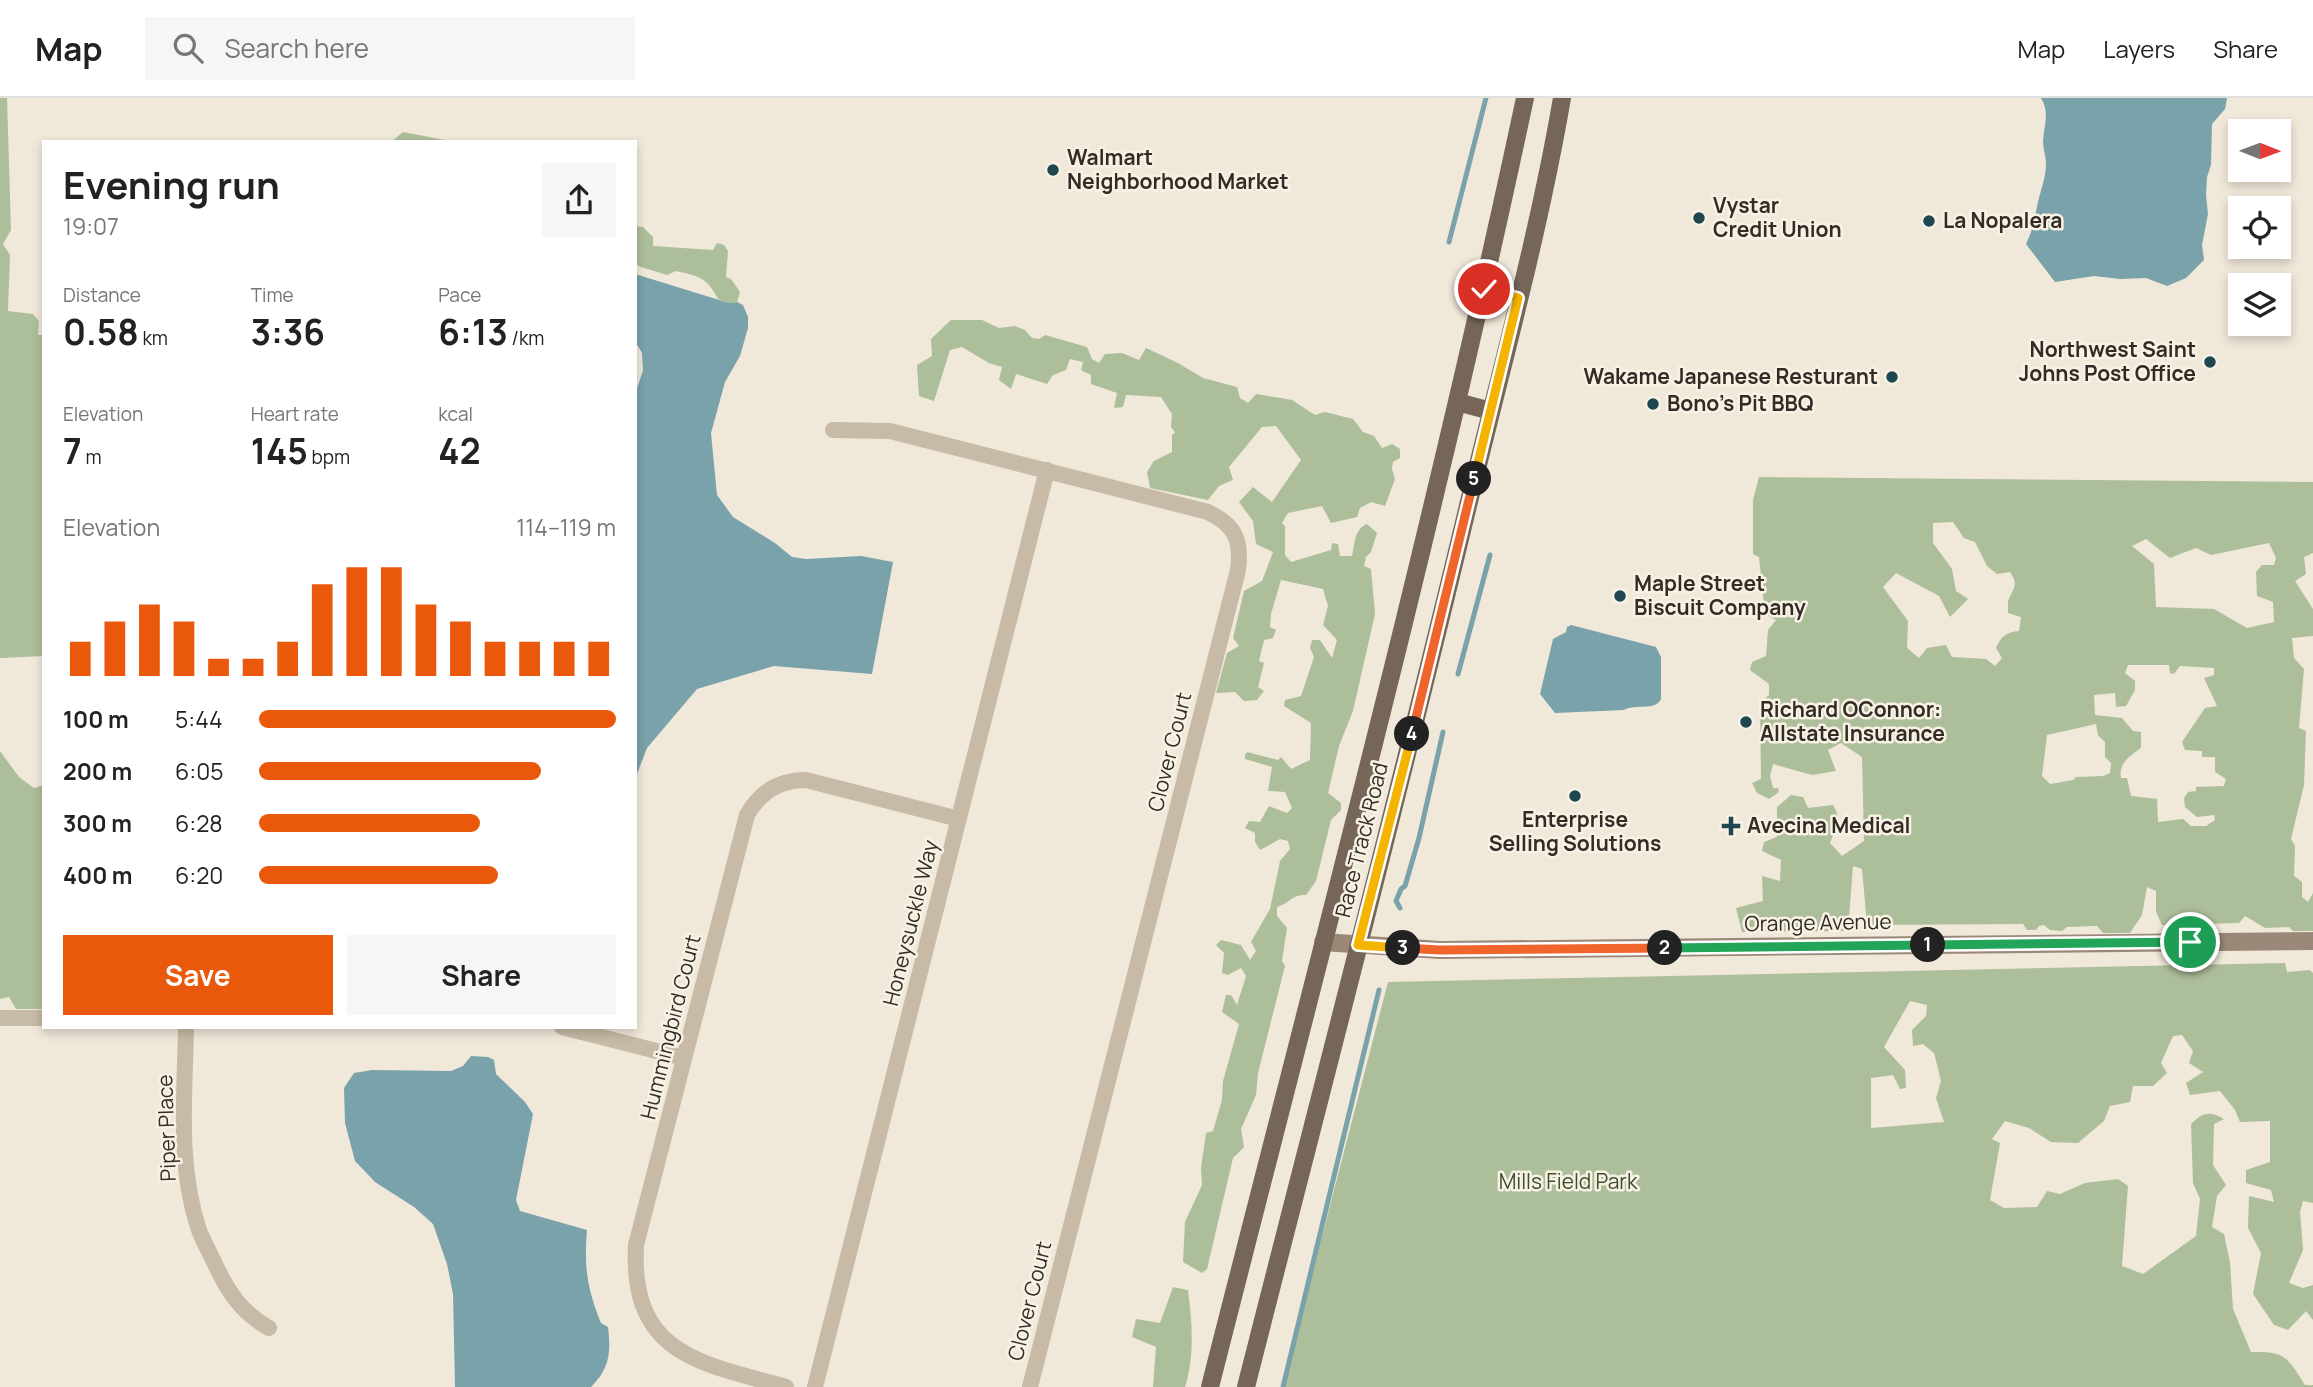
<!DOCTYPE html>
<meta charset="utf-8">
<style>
:root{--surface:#fff;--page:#f6f6f6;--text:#222;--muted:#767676;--line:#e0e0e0;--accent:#ea580c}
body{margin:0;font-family:Manrope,sans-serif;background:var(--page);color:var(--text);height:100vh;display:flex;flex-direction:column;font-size:26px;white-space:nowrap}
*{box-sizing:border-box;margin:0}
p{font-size:23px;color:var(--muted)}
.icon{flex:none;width:38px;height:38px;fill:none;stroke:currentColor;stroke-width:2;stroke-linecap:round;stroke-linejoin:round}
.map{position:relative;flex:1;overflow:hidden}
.side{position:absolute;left:42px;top:42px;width:595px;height:889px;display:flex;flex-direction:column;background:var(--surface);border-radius:0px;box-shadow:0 4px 10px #0003}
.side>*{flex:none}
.needle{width:46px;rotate:91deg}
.tools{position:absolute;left:2228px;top:21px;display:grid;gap:14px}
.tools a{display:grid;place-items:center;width:63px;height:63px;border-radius:0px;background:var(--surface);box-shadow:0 4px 10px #0003;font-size:35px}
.pin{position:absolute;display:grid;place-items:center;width:60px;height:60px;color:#fff;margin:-30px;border:4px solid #fff;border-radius:50%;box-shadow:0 2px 7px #0007}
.km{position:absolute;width:35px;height:35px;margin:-18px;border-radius:50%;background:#222;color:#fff;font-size:19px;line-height:35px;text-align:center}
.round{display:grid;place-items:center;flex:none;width:74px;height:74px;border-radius:0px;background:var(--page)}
.headline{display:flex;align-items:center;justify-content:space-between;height:119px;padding:0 21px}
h1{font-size:38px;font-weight:700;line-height:52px}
.metrics{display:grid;grid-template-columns:repeat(3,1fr);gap:10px;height:119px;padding:7px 21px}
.metrics div{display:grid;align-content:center}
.metrics b{font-size:35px;font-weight:700}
.metrics small{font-size:19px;font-weight:400}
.metrics p{font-size:19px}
.chart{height:196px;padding:14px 21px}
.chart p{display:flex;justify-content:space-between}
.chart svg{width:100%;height:126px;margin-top:7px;stroke:var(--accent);stroke-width:6}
.cta{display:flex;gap:14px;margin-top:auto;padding:14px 21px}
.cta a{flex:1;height:80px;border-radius:0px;background:var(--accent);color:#fff;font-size:28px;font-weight:700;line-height:80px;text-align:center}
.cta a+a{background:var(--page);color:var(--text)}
ul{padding:0 21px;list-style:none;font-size:23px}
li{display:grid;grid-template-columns:112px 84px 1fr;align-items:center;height:52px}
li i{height:18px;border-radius:9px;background:var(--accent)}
header{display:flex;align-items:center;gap:42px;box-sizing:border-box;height:98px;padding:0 35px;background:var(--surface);border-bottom:2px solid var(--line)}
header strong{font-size:33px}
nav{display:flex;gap:38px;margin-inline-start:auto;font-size:24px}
.search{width:490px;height:63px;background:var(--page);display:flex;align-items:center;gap:18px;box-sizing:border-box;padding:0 24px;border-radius:0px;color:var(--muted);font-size:26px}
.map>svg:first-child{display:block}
</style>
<header>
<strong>Map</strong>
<div class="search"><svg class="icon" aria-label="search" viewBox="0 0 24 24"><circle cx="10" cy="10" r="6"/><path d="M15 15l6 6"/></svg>Search here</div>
<nav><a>Map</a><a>Layers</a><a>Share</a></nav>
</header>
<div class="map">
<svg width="2313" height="1289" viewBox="0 0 2313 1289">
<rect width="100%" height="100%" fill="#f0e8d9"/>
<path fill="#adbe9a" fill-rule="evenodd" d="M 0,0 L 7,0 L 11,132 L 3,146 L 10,157 L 8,213 L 33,216 L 39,223 L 38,237 L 44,237 L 44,558 L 0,560 Z
M 403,34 L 455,44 L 391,44 Z
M 635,128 L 643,129 L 653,139 L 653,148 L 713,152 L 717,145 L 724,147 L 728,153 L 726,179 L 731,181 L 740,194 L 737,204 L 729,205 L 718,201 C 707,179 698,178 676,173 L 667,177 L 638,168 L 635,160 Z
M 951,222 L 982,222 L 999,230 L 1015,228 L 1025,232 L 1032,240 L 1039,241 L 1045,237 L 1087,249 L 1092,261 L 1099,265 L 1105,256 L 1122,255 L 1139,262 L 1146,250 L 1178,265 L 1203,280 L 1237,289 L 1240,300 L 1248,305 L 1256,296 L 1292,302 L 1315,317 L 1325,314 L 1353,321 L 1363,334 L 1374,338 L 1382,350 L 1392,346 L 1400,351 L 1400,360 L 1393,364 L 1392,371 L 1395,381 L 1385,408 L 1371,404 L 1360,410 L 1357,419 L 1331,425 L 1322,408 L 1288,415 L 1282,425 L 1285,428 L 1285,457 L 1291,464 L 1331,452 L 1332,445 L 1338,446 L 1340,458 L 1352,458 C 1355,446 1354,431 1367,426 L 1377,435 L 1371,454 L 1366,459 L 1364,468 L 1371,471 L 1375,516 L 1353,613 L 1339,648 L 1328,695 L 1341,705 L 1341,712 L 1331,722 L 1316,783 L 1306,797 C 1291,797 1290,805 1277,809 L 1277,818 L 1287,830 L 1282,863 L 1285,868 L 1258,975 L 1256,997 L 1241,1031 L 1244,1049 L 1233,1060 L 1207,1171 L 1202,1175 L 1183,1164 L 1185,1124 L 1202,1087 L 1201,1070 L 1206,1035 L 1213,1033 L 1222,1002 L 1223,983 L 1239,926 L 1222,914 L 1226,897 L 1231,897 L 1237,907 L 1246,878 L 1241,870 L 1228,877 L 1222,875 L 1224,855 L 1216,847 L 1221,842 L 1241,847 L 1250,862 L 1256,853 L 1251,844 L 1270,811 L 1280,763 L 1290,751 L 1288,743 L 1280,741 L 1260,752 L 1255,744 L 1255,735 L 1245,730 L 1249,723 L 1260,724 L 1269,708 L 1287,715 L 1292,710 L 1285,694 L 1268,693 L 1272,669 L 1245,661 L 1245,657 L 1247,654 L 1278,662 L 1281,659 L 1291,671 L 1310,662 L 1311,625 L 1284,608 L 1285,602 L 1301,598 L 1314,559 L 1310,550 L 1312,542 L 1320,542 L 1332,560 L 1337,542 L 1323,527 L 1328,508 L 1323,491 L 1281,482 L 1271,516 L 1270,529 L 1276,532 L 1273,540 L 1264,542 L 1259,563 L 1264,565 L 1258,589 L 1264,593 L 1257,602 L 1244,603 L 1235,594 L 1216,595 L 1227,555 L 1239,548 L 1233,540 L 1244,493 L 1262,483 L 1273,454 L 1256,446 L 1253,423 L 1239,404 L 1253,389 L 1272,404 L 1301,362 L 1276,328 L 1262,329 L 1229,369 L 1233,382 L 1219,388 L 1208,402 L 1150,390 L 1147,374 L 1154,363 L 1172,354 L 1172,337 L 1175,334 L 1171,329 L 1172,316 L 1161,299 L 1126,297 L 1123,309 L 1114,310 L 1117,295 L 1091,286 L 1091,277 L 1081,272 L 1083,264 L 1070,261 L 1066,272 L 1053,277 L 1047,286 L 1016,276 L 1011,291 L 999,282 L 1002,269 L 989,265 L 962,249 L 950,252 L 934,303 L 919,298 L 917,267 L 932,258 L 931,241 Z
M 1759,379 L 2313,384 L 2313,455 L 2304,459 L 2306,476 L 2295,483 L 2313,511 L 2313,538 L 2292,540 L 2294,560 L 2304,571 L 2299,630 L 2306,633 L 2304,687 L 2291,741 L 2295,748 L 2294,778 L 2302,784 L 2302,799 L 2308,804 L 2313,795 L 2313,833 L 2293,833 L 2289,829 L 2265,830 L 2245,818 L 2239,825 L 2162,827 L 2156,814 L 2156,793 L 2147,789 L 2142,817 L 2130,835 L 2103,835 L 2097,828 L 2067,829 L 2062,833 L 2050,832 L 2044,827 L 2039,828 L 2036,832 L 2027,832 L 2023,826 L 1867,827 L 1862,771 L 1853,768 L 1848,833 L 1742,834 L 1736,810 L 1763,803 L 1762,778 L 1780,783 L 1781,762 L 1762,753 L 1764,744 L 1777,739 L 1777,709 L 1791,697 L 1803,699 L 1808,710 L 1833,707 C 1842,721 1836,730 1830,745 L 1842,758 L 1864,743 L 1862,659 L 1841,645 L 1828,652 L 1836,673 L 1812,677 L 1773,666 L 1770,678 L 1773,690 L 1778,690 L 1779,694 L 1769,701 L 1757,695 L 1752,685 L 1761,681 L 1760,605 L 1769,597 L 1769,586 L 1750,572 L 1752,564 L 1766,558 L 1768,532 L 1776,522 L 1765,516 L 1759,459 L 1753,456 L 1753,402 ZM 1933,425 L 1953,424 L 1964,440 L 1975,444 L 1987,468 L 1997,476 L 2010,474 C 2020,488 2012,491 2008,503 C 2008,505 2008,513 2008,515 L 2021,519 L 2019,533 C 2007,534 2001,538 1996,550 L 2002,560 L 1995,568 L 1986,561 L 1952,559 L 1946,547 L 1927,550 L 1919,560 L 1907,550 L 1908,523 L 1883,489 L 1896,475 L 1939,498 L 1950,519 L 1968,501 L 1956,493 L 1952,471 L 1933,445 ZM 2146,441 L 2170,460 L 2196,450 L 2211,457 L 2269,445 L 2276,460 L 2274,467 L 2262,467 L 2256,474 L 2257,498 L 2273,504 L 2274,524 L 2247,530 L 2214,511 L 2156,509 L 2154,466 L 2132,448 ZM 2128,567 L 2169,567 L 2170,575 L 2174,576 L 2180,568 L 2214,570 L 2214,577 L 2204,580 L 2217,608 L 2205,610 L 2182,644 L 2185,652 L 2202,653 L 2202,659 L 2215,659 L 2215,674 L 2226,681 L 2224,688 L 2196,689 L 2196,693 L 2188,694 L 2184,700 L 2185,709 L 2197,719 L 2214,717 L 2215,722 L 2206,728 L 2191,728 L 2183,721 L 2158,724 L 2157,701 L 2131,698 L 2127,680 L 2121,680 C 2118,665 2130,658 2141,650 L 2141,634 L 2133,633 L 2122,620 L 2095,617 L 2094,597 L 2115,595 L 2116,609 L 2126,608 L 2135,592 L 2135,583 L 2125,575 ZM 2096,626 L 2098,637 L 2105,644 L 2105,659 L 2111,665 L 2110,675 L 2103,678 L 2076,679 L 2073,682 L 2050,686 L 2042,678 L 2047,637 Z
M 0,653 L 19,679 L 34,690 L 44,687 L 44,911 L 16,911 L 9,899 L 0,901 Z
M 2285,865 L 2287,874 L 2310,872 L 2313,875 L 2313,1105 L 2303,1103 L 2300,1114 L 2303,1152 L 2289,1185 L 2303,1190 L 2313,1187 L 2313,1222 L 2306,1213 L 2288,1232 L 2274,1227 L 2253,1196 L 2261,1155 L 2248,1130 L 2249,1098 L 2274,1104 L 2271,1092 L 2246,1085 L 2246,1072 L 2270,1064 L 2270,1023 L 2240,1024 L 2235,1012 L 2220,993 L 2190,997 L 2186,985 L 2203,974 L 2189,965 L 2193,953 L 2182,937 L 2173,938 L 2161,965 L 2167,975 L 2153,988 L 2133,988 L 2130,1004 L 2110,1008 L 2104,1023 L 2078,1045 L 2051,1044 L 2029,1030 L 2005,1023 L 1992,1041 L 2000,1045 L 1990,1102 L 2004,1110 L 2037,1109 L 2047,1093 L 2060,1096 L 2085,1085 L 2118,1081 L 2128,1088 L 2122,1168 L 2143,1176 L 2196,1138 L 2200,1101 L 2193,1085 L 2191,1026 C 2202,1015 2209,1012 2224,1021 L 2214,1026 L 2213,1067 L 2226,1087 L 2217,1098 L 2212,1129 L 2224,1136 L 2230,1164 L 2233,1211 L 2251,1254 C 2286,1253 2287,1259 2305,1287 L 2313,1287 L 2313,1289 L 1283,1289 L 1388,884 ZM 1910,903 L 1927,907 L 1926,918 L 1912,932 L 1913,948 L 1923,946 L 1934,955 L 1941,983 L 1936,1000 L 1944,1024 L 1871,1030 L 1871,980 L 1893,977 L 1900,991 L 1906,990 L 1905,972 L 1884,949 Z
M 1173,1189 L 1188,1192 C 1192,1223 1195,1258 1185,1289 L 1153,1289 L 1156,1249 L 1132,1239 L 1136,1221 L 1160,1225 Z"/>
<path fill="#7aa2ab" d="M 2041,0 L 2227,0 L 2225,11 L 2212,26 L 2211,67 L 2207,79 L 2206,97 L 2208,116 L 2202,147 L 2204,162 L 2186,180 L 2167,188 L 2146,180 L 2120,181 L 2094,178 L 2055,184 L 2026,146 C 2034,129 2034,122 2038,104 C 2041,91 2046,79 2046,66 C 2046,58 2043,51 2043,43 C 2044,27 2050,15 2041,0 Z
M 635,176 L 729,205 L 737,204 L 743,207 L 748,219 L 748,230 L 740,258 L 725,284 L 711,335 L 717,397 L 733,419 L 775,445 L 792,459 L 806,461 L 861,458 L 893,464 L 872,576 L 774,568 L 697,591 L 647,650 L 635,681 L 635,297 L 643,272 L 642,255 L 635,243 Z
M 1571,527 L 1656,549 L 1661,559 L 1661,601 C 1654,614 1636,605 1624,612 L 1555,615 L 1540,596 L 1553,541 L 1566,534 L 1567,529 Z
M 471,958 L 488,959 L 494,962 L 496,976 L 525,1004 L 533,1016 L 516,1102 L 520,1113 L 587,1132 C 584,1170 587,1190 601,1225 L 608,1229 C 611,1254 610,1270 591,1289 L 455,1289 L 453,1196 L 447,1166 L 433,1126 L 414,1109 L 375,1084 L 355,1063 L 345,1025 L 344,990 L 354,975 L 372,972 L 451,973 L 463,968 Z"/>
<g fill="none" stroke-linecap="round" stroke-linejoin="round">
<path stroke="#7aa2ab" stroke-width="5" d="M 1449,144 L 1486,0
M 1458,576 L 1490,457
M 1400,810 L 1396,803 L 1401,791 L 1405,788 L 1419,740 L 1443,634
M 1283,1289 L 1379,892"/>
<path stroke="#c7baa6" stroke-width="16" d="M 833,332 L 890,333 L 1208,414 C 1235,427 1242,442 1238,472 L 1030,1289
M 0,920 L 44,920
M 186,929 C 185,996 177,1067 199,1132 C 203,1143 210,1155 215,1166 C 228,1194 241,1214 269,1230
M 562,929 L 684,960
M 786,1289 C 700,1265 630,1257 636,1147 L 747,717 C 760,694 779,682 806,682 L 959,721
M 815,1289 L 1047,372"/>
<path stroke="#9a8978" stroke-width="18" d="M 1323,844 L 1440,852 L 2313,843"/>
<path stroke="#756658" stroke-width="18" d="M 1484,191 L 1519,200
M 1457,304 L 1491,313
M 1210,1289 C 1319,860 1433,433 1525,0
M 1246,1289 C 1320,998 1396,708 1466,416 C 1499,278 1538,140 1562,0"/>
</g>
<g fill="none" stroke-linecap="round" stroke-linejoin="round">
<defs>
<path id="split-1" d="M 1928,847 L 2190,844"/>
<path id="split-2" d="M 1665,850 L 1928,847"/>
<path id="split-3" d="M 1403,850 L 1440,852 L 1665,850"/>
<path id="split-4" d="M 1403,850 L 1358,847 L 1412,636"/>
<path id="split-5" d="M 1412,636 L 1474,381"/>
<path id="split-6" d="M 1474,381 L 1518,200 L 1484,191"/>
</defs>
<use href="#split-1" stroke="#fff" stroke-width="14"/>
<use href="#split-2" stroke="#fff" stroke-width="14"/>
<use href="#split-3" stroke="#fff" stroke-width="14"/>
<use href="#split-4" stroke="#fff" stroke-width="14"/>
<use href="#split-5" stroke="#fff" stroke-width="14"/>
<use href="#split-6" stroke="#fff" stroke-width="14"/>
<use href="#split-1" stroke="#22a559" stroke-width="9"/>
<use href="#split-2" stroke="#22a559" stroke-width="9"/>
<use href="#split-3" stroke="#f0652b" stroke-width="9"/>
<use href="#split-4" stroke="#f5b400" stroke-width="9"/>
<use href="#split-5" stroke="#f0652b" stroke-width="9"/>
<use href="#split-6" stroke="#f5b400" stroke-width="9"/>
</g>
<g fill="#1f4752" stroke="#f8f2e5" stroke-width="2.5">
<circle cx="1053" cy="72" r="7"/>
<circle cx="1699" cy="120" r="7"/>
<circle cx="1929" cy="123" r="7"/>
<circle cx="2210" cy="264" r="7"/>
<circle cx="1892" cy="279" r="7"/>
<circle cx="1653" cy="306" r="7"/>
<circle cx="1620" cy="498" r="7"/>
<circle cx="1746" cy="624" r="7"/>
<circle cx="1575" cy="698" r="7"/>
<path d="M1727.5 717.5h7v7h7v7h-7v7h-7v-7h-7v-7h7z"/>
</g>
<g text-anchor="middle" stroke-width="5" stroke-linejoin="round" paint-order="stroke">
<g font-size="21" font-weight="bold" fill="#332c26" stroke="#f8f2e5" text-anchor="start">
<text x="1067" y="67">Walmart<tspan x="1067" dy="24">Neighborhood Market</tspan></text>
<text x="1713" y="115">Vystar<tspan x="1713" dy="24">Credit Union</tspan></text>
<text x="1943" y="130">La Nopalera</text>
<text x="2196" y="259" text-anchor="end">Northwest Saint<tspan x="2196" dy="24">Johns Post Office</tspan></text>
<text x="1878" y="286" text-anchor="end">Wakame Japanese Resturant</text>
<text x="1667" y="313">Bono's Pit BBQ</text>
<text x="1634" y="493">Maple Street<tspan x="1634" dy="24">Biscuit Company</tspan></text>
<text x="1760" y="619">Richard OConnor:<tspan x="1760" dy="24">Allstate Insurance</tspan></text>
<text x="1575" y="729" text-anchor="middle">Enterprise<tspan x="1575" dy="24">Selling Solutions</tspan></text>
<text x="1747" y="735">Avecina Medical</text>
</g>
<g font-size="21" fill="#332c26" stroke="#f8f2e5">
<text transform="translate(1170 654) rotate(-76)" y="7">Clover Court</text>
<text transform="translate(1362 742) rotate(-76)" y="7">Race Track Road</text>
<text transform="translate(911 825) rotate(-76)" y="7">Honeysuckle Way</text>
<text transform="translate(1818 825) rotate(-1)" y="7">Orange Avenue</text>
<text transform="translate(671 929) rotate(-76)" y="7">Hummingbird Court</text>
<text transform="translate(167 1030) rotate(-92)" y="7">Piper Place</text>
<text transform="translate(1030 1203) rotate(-76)" y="7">Clover Court</text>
</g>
<g font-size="21" fill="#3d502c" stroke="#f8f2e5">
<text x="1568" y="1091">Mills Field Park</text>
</g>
</g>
</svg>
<div class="tools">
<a><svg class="needle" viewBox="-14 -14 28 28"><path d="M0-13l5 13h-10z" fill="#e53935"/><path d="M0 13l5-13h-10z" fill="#767676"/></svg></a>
<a><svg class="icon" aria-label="locate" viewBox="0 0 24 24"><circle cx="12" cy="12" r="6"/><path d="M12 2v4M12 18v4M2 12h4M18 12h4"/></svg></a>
<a><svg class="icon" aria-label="layers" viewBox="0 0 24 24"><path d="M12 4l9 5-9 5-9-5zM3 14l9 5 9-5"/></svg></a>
</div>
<div class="pin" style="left:2190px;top:844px;background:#1e9e55"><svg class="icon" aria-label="arrive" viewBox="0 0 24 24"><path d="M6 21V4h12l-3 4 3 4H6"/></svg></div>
<div class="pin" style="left:1484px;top:191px;background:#d93025"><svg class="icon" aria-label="check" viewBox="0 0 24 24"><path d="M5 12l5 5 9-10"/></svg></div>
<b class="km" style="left:1928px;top:847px">1</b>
<b class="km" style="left:1665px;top:850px">2</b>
<b class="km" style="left:1403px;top:850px">3</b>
<b class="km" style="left:1412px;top:636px">4</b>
<b class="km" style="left:1474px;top:381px">5</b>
<section class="side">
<div class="headline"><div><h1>Evening run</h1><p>19:07</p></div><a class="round"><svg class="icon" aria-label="share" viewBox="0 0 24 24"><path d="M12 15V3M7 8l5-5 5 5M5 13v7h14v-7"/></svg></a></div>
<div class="metrics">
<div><p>Distance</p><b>0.58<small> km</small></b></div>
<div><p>Time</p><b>3:36</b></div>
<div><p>Pace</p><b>6:13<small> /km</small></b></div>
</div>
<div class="metrics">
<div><p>Elevation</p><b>7<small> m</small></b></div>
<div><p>Heart rate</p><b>145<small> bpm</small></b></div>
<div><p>kcal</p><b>42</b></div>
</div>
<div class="chart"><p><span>Elevation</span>114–119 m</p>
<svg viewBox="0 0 160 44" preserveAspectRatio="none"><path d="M5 44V32M15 44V25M25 44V19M35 44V25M45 44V38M55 44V38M65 44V32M75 44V12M85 44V6M95 44V6M105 44V19M115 44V25M125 44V32M135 44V32M145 44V32M155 44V32"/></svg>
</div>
<ul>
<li><b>100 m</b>5:44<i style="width:100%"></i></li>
<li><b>200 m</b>6:05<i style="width:79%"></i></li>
<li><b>300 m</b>6:28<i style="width:62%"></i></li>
<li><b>400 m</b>6:20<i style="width:67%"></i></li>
</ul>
<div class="cta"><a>Save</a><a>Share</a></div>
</section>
</div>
